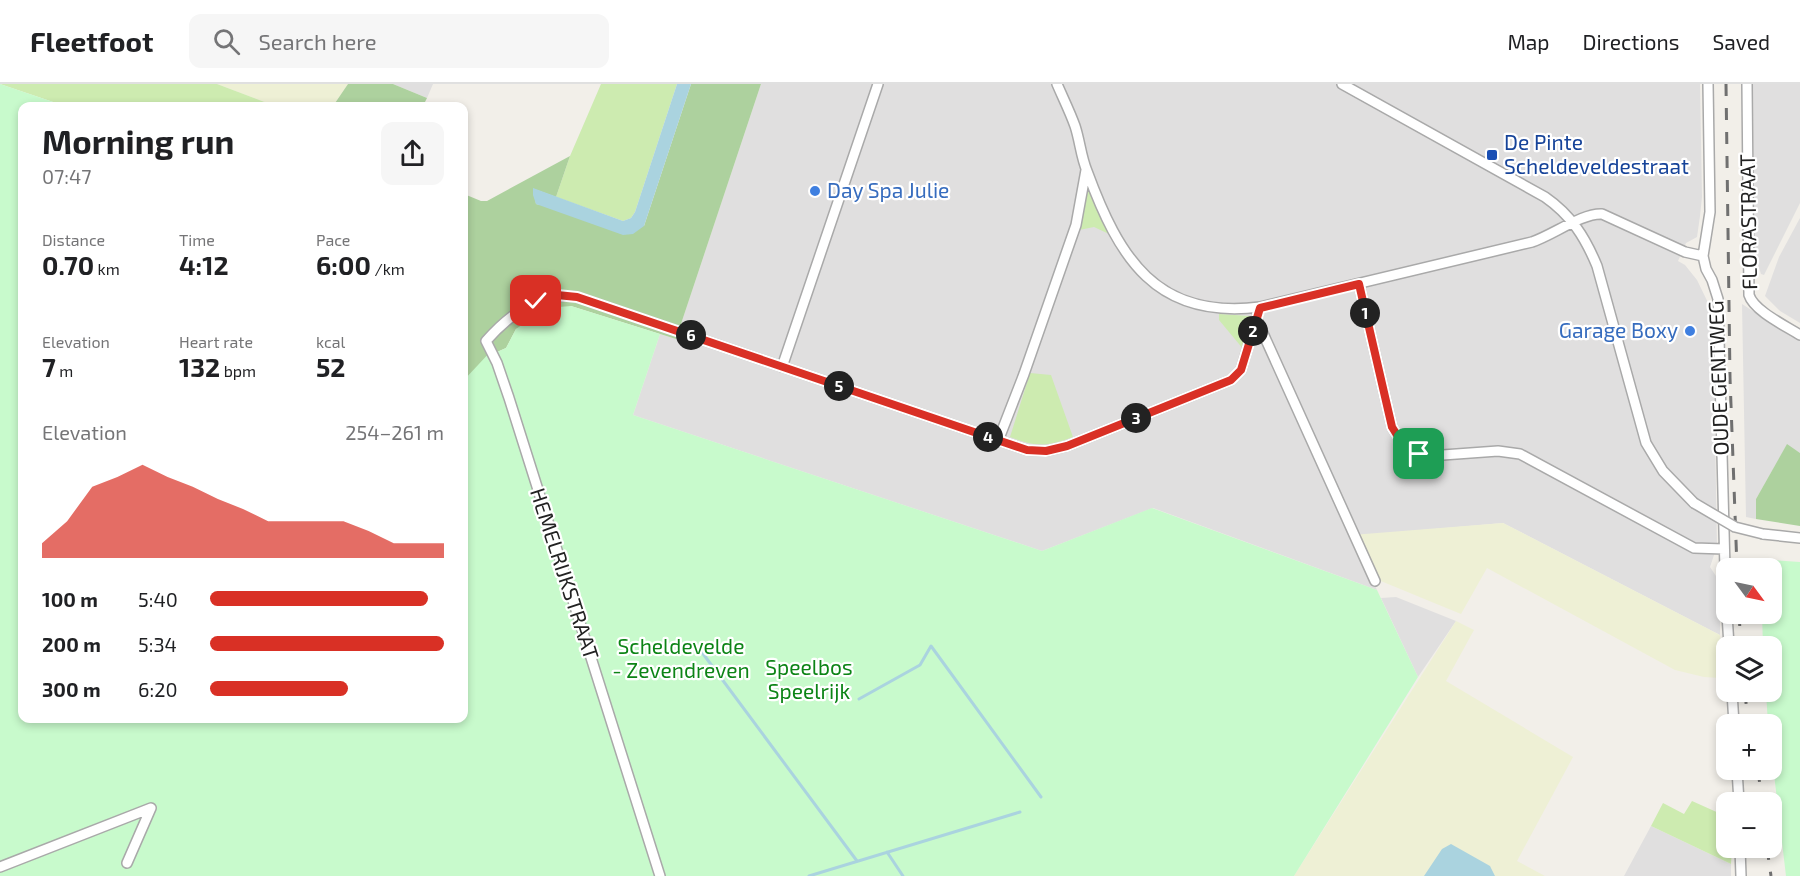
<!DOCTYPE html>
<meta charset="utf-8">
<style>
:root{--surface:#fff;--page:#f6f6f6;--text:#202124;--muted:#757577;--line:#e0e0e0;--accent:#d93025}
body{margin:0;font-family:"Exo 2",sans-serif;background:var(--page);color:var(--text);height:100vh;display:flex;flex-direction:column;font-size:22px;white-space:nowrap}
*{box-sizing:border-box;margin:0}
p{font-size:20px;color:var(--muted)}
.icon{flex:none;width:33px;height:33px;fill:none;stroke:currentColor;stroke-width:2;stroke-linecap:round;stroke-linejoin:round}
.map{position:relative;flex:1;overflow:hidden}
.sheet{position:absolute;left:18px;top:18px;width:450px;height:621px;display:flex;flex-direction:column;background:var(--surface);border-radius:12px;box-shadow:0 3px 9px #0003}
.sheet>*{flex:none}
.needle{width:39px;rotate:123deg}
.tools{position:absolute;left:1716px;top:474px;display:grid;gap:12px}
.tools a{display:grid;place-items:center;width:66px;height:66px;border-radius:12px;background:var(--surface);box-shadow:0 3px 9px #0003;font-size:30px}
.pin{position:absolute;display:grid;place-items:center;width:51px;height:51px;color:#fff;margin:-26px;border-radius:12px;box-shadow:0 3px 9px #0006}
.km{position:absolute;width:30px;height:30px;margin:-15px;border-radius:50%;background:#222;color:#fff;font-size:16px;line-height:30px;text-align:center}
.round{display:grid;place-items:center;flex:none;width:63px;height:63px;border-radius:12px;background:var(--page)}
.summary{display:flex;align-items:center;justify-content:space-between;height:102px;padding:0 24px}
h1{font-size:33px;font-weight:700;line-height:45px}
.stats{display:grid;grid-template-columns:repeat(3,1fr);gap:9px;height:102px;padding:6px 24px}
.stats div{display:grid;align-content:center}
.stats b{font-size:26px;font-weight:700}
.stats small{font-size:16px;font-weight:400}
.stats p{font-size:16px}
.chart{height:168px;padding:12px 24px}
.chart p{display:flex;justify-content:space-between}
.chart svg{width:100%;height:108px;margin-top:6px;fill:var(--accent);opacity:.7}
ul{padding:0 24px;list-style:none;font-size:20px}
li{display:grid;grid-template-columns:96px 72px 1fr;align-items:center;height:45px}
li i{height:15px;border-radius:8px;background:var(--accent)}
header{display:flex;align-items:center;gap:36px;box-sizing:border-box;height:84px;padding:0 30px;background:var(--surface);border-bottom:2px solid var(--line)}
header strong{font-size:28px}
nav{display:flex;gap:33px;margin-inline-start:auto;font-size:21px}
.search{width:420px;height:54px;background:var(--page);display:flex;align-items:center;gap:15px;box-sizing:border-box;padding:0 21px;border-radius:12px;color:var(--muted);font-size:22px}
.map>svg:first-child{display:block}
</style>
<header>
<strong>Fleetfoot</strong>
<div class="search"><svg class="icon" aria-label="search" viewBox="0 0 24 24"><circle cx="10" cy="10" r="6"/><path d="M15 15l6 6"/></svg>Search here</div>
<nav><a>Map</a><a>Directions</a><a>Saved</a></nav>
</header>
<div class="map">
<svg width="1800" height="792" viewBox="0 0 1800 792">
<rect width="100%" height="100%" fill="#f2efe9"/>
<path fill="#e0dfdf" d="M 393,0 L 433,0 L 427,14 Z
M 761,0 L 1700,0 L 1702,113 L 1700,132 L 1697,153 L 1686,159 L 1678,177 L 1685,181 L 1697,196 L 1713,229 L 1717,462 L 1710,483 L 1720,498 L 1720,551 L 1503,439 L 1353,452 L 1377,506 L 1153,424 L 1042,467 L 633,331 L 660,250 L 676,255 Z
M 1753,0 L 1800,0 L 1800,119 L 1764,191 L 1761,190 L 1754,168 Z
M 1800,134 L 1800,239 L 1780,227 L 1765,212 L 1779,173 Z
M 1742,220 L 1800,257 L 1800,369 L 1787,361 L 1756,415 L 1756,435 L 1746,433 Z
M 1396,513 L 1456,537 L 1418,593 L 1381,514 Z
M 1651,742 L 1731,780 L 1731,792 L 1624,792 Z"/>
<path fill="#eef0d5" d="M 217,0 L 348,0 L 333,22 L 275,22 Z
M 1503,439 L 1720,551 L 1721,594 L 1704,593 L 1675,586 L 1487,484 L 1461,530 L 1371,493 L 1352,451 Z
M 1456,537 L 1474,546 L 1446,597 L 1573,673 L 1517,777 L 1545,792 L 1294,792 Z"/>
<path fill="#cdebb0" d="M 0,0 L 217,0 L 275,22 L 65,22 Z
M 601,0 L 677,0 L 635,128 L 631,134 L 623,137 L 556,113 L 570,72 Z
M 1088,102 L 1091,104 L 1109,150 L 1094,143 L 1079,146 L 1086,104 Z
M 1219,230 L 1250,232 L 1252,235 L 1244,266 L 1219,236 Z
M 1030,289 L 1051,291 L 1073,353 C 1047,363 1035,363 1010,353 Z
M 1692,717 L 1721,730 L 1726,736 L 1726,764 L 1732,764 L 1731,780 L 1651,742 L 1663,719 L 1684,730 Z"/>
<path fill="#add19e" d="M 348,0 L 393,0 L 427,14 L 423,22 L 333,22 Z
M 691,0 L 761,0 L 676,255 L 571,222 L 516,245 L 506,264 L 497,268 L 464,369 L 464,110 L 481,117 L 487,117 L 570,72 L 556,113 L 534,105 L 536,120 L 644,142 Z
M 1787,360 L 1800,369 L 1800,442 L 1756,435 L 1756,415 Z"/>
<path fill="#c8facc" d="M 0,0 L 65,22 L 22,22 L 22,634 L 464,634 L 464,296 L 492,266 L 497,268 L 506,264 L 516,245 L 546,224 L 571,222 L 660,250 L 633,331 L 1042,467 L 1152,424 L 1377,506 L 1418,593 L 1294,792 L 0,792 Z
M 1759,475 L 1800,478 L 1800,792 L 1786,792 L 1772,673 L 1772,640 L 1768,640 L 1766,608 L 1772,608 L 1772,562 L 1763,562 L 1762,530 L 1772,530 L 1772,484 L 1759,484 Z"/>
<path fill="#aad3df" d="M 677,0 L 691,0 L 644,142 L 633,150 L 623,151 L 536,120 L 533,111 L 533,104 L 623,137 L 631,134 L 635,128 Z
M 1451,760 L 1490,782 L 1495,792 L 1424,792 L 1442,765 Z"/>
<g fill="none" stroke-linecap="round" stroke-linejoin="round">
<path stroke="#aad3df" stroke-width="3" d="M 701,567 L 857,777
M 859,615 L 920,581 L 931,562 L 1041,713
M 887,768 L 903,792
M 809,792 L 1020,728"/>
<defs>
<path id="street" d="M 1057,0 C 1063,14 1070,28 1075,42 C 1080,57 1081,73 1087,87 C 1119,174 1156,236 1260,223 L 1532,158 C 1553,151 1582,129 1602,130 L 1685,168 L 1703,172
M 1342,0 L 1545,113 C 1571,131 1585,153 1597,182 L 1646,359 L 1663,387 L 1694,419
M 1708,0 L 1710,128 L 1703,172 L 1706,185 L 1712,196 L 1718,215 L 1726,524
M 1747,0 L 1749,211 C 1754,227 1786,242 1800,251
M 1359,200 L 1392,343 L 1402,359 L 1419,371 L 1429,372 L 1498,367 L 1520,370 L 1694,464 L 1724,465
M 1257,236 L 1375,497
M 782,283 L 878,0
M 998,357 L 1024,290 L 1076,141 L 1086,86
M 1763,450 L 1800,454
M 1727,530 L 1729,562
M 1732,608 L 1734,640
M 1737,686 L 1739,718
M 1740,764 L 1741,792
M 127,779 L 151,724
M 0,783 L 151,724
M 660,792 L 509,314 L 497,279 L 486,257 C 509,231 540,207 577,213 L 1027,366 L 1046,367 L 1067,362 L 1231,296 L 1241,286 L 1260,223"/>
</defs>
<use href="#street" stroke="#a9a9a9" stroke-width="12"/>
<use href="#street" stroke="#fff" stroke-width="9"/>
<path stroke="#707070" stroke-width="3" stroke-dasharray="12 12" stroke-linecap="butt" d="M 1726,0 L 1730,294 L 1737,484
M 1739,530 L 1741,562
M 1745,608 L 1748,640
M 1758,686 L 1762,718
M 1767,764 L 1771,792"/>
<defs>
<path id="street-bridge" d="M 1694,419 L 1735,443 L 1763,450"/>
</defs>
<use href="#street-bridge" stroke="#a9a9a9" stroke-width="12" stroke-linecap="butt"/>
<use href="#street-bridge" stroke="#fff" stroke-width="9"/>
</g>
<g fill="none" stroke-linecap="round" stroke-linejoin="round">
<defs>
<path id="route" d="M 536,217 L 557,211 L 577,213 L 1027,366 L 1046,367 L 1067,362 L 1231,296 L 1241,286 L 1260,224 L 1359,200 L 1392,343 L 1402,359 L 1419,370"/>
</defs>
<use href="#route" stroke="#fff" stroke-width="12"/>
<use href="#route" stroke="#d93025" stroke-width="8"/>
</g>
<rect fill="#1a4fb4" stroke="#fff" stroke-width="2" x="1486" y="65" width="12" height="12" rx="3"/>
<g fill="#3f7fe0" stroke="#fff" stroke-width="2">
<circle cx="815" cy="107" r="6"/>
<circle cx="1690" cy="247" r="6"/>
</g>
<g text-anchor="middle" stroke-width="4.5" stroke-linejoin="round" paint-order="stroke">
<g font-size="21" fill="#164399" stroke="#fff" text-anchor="start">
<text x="1504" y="66">De Pinte<tspan x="1504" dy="24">Scheldeveldestraat</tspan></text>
</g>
<g font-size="21" fill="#366cbe" stroke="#fff" text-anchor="start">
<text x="827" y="114">Day Spa Julie</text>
<text x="1678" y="254" text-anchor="end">Garage Boxy</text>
</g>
<g font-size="21" fill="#222" stroke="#fff">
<text transform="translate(1749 138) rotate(-91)" y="7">FLORASTRAAT</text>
<text transform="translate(1719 294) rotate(-92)" y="7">OUDE GENTWEG</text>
<text transform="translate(564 490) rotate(72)" y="7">HEMELRIJKSTRAAT</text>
</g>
<g font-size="21" fill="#0c8416" stroke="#fff">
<text x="681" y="570">Scheldevelde<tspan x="681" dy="24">- Zevendreven</tspan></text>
<text x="809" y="591">Speelbos<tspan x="809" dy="24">Speelrijk</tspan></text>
</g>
</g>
</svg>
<div class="tools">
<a><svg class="needle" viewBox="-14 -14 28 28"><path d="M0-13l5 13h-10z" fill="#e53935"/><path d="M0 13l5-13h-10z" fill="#757577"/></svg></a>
<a><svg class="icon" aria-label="layers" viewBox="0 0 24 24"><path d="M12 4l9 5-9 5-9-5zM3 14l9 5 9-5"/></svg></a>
<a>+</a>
<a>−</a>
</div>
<div class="pin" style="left:1419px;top:370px;background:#1e9e55"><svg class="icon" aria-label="arrive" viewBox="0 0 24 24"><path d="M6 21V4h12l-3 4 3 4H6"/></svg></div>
<div class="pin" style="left:536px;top:217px;background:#d93025"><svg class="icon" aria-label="check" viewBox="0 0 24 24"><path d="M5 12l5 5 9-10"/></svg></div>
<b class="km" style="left:1365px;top:229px">1</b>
<b class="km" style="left:1253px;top:247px">2</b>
<b class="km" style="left:1136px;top:334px">3</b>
<b class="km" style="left:988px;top:353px">4</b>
<b class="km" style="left:839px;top:302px">5</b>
<b class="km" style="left:691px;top:251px">6</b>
<section class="sheet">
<div class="summary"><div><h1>Morning run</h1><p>07:47</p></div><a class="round"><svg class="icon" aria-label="share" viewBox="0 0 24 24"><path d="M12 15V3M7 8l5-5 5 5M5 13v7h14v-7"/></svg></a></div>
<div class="stats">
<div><p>Distance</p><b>0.70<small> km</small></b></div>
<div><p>Time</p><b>4:12</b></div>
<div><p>Pace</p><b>6:00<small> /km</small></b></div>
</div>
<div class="stats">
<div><p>Elevation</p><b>7<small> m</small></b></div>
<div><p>Heart rate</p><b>132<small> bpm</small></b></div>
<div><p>kcal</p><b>52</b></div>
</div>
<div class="chart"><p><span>Elevation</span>254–261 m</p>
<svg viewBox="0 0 160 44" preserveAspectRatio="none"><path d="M0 44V38L10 29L20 15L30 11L40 6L50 11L60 15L70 20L80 24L90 29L100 29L110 29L120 29L130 33L140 38L150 38L160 38V44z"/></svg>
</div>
<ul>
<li><b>100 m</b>5:40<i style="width:93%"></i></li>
<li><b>200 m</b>5:34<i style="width:100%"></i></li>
<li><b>300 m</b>6:20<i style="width:59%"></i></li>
</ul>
</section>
</div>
